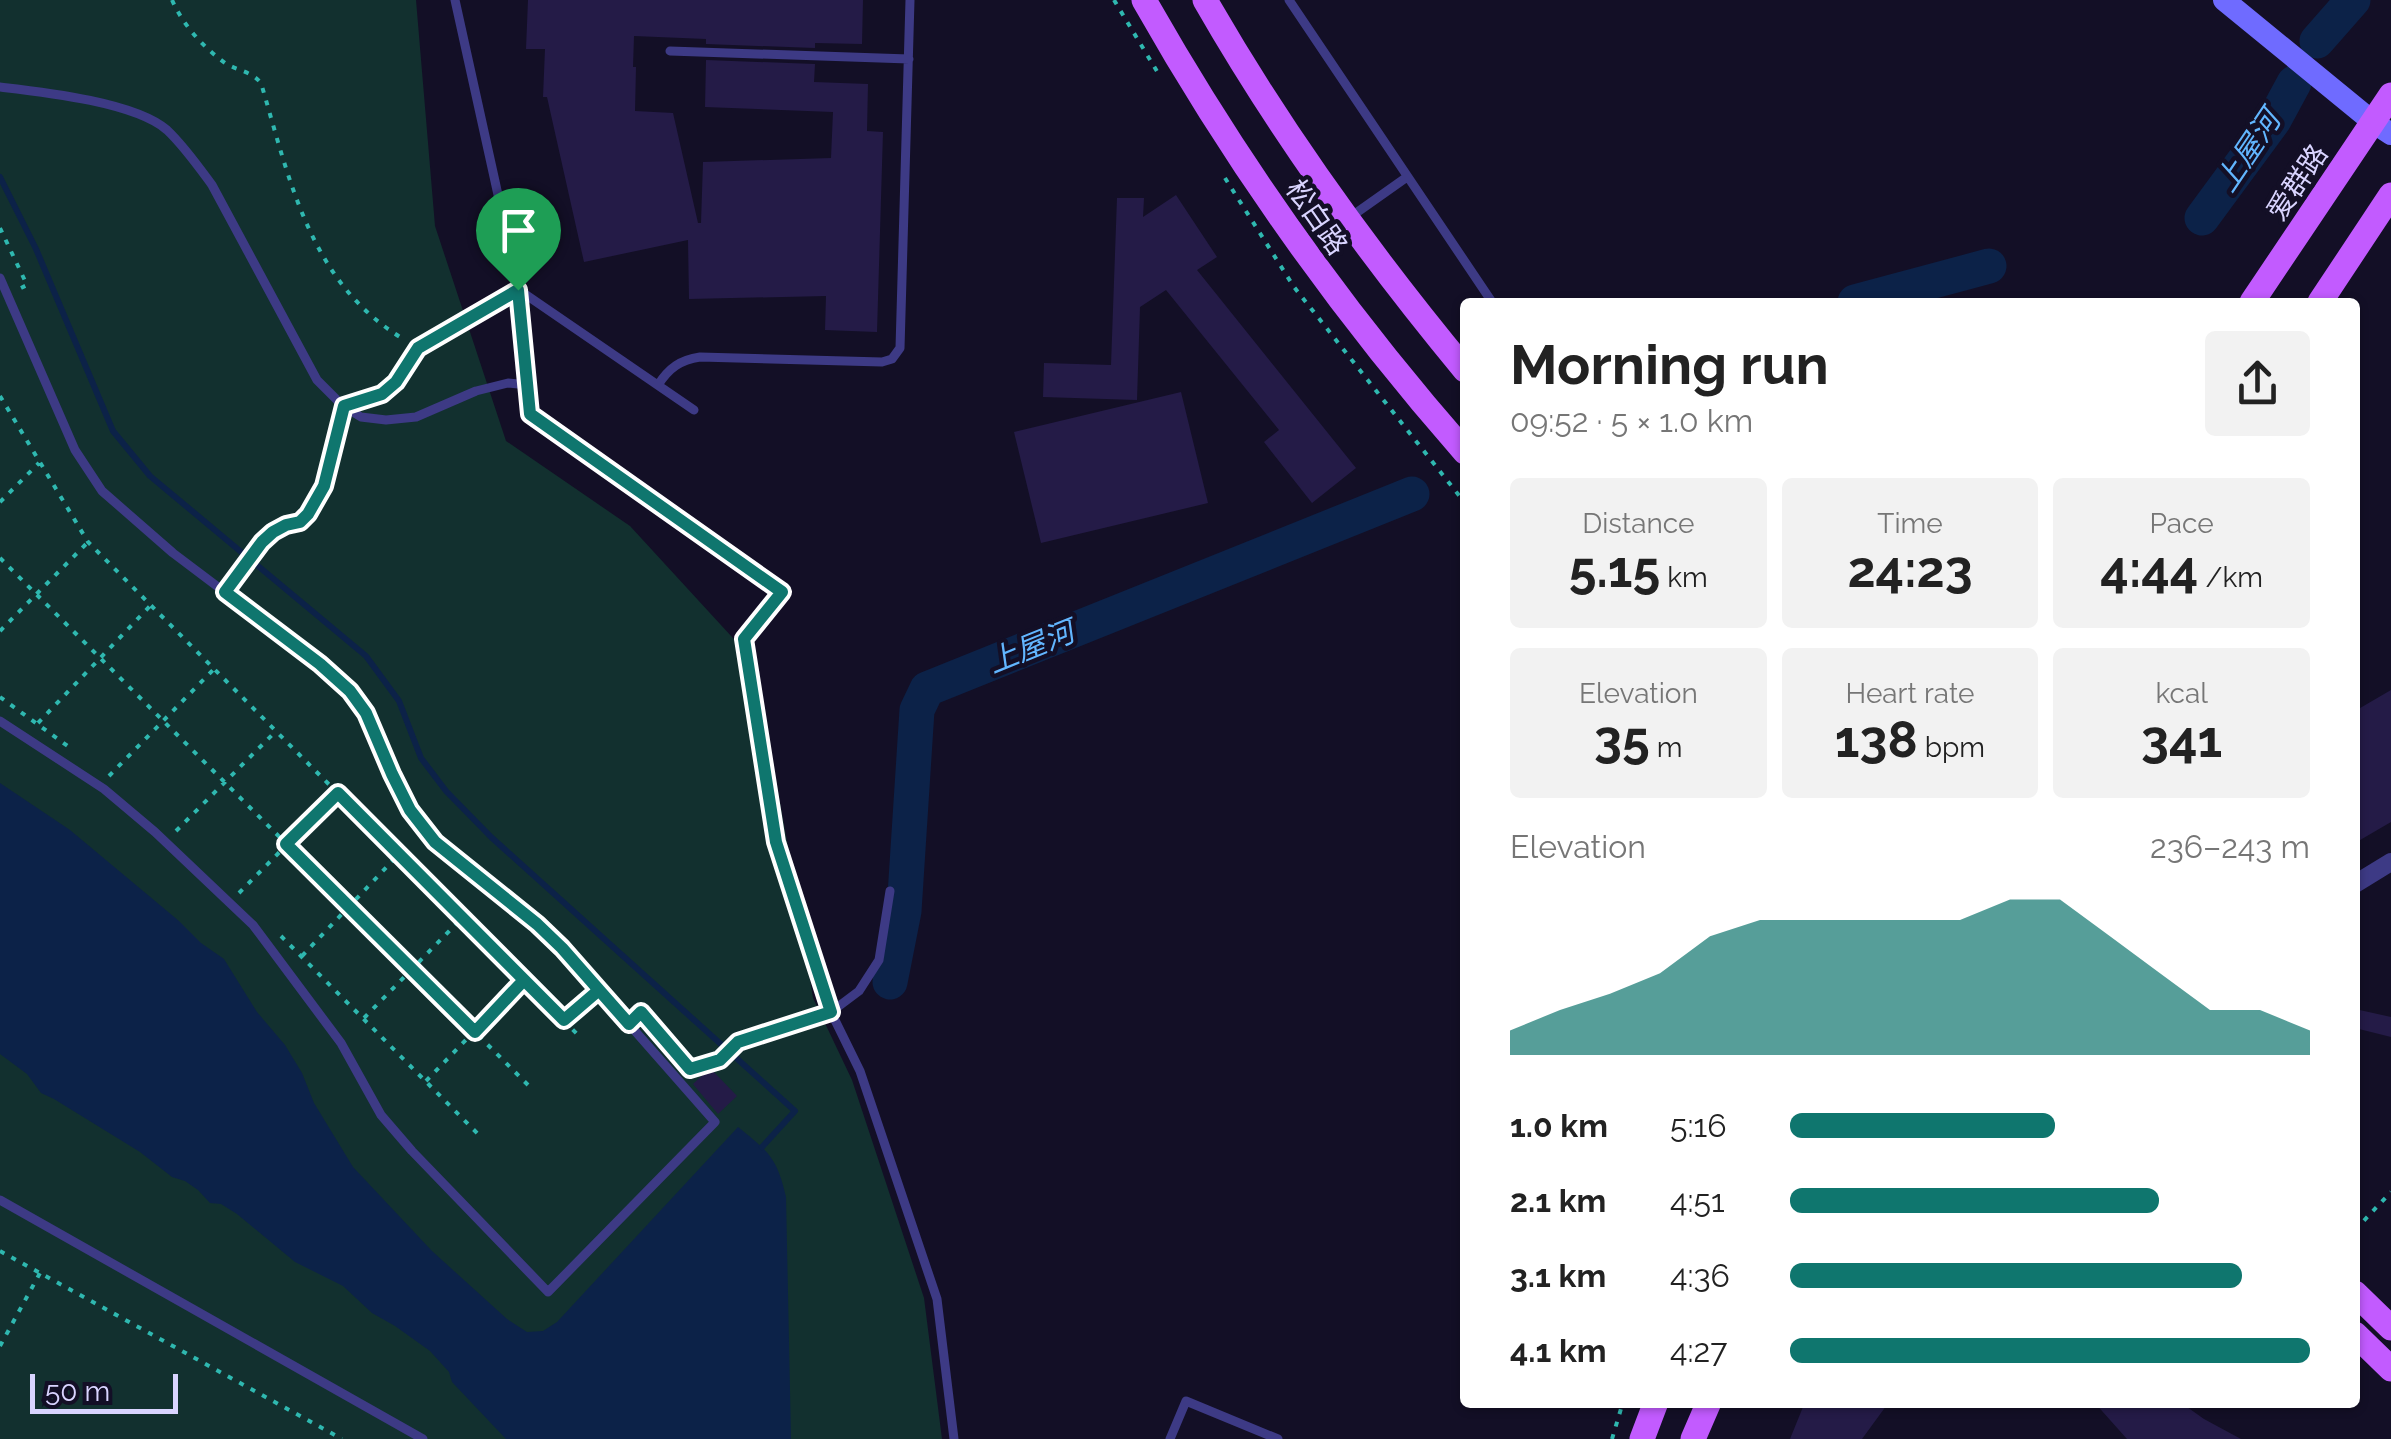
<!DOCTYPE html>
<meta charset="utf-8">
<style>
:root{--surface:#fff;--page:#f2f2f2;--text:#222;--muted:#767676;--accent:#0f766e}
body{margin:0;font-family:Raleway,"Noto Sans SC",sans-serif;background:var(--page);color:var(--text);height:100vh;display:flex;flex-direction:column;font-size:38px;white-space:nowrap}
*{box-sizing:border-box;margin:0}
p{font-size:32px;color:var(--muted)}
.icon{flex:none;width:55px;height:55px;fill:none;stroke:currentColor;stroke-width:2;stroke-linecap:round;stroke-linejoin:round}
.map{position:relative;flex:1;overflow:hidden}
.side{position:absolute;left:1460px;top:298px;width:900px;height:1110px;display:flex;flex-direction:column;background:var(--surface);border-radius:10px;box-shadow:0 2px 8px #0004}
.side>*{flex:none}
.scale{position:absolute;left:30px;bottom:25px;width:148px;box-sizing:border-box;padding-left:10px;border:5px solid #d9d4ff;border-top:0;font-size:28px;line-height:35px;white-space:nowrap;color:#d9d4ff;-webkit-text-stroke:8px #130f26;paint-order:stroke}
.pin{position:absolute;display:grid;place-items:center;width:85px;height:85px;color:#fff;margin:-102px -42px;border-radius:50% 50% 50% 0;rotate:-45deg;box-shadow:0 0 10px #0007}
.pin .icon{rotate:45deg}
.round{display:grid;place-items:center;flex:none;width:105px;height:105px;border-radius:10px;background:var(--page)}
.overview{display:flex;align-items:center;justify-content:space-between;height:170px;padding:0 50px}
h1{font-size:55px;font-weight:700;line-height:75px}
.figures{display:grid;grid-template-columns:repeat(3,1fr);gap:15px;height:170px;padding:10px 50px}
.figures div{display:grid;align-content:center;border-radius:10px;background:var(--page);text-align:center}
.figures b{font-size:50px;font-weight:700}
.figures small{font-size:28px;font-weight:400}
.figures p{font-size:28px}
.chart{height:280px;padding:20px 50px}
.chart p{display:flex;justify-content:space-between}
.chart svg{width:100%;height:180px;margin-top:10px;fill:var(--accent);opacity:.7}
ul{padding:0 50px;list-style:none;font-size:32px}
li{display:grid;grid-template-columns:160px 120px 1fr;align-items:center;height:75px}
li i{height:25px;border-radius:12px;background:var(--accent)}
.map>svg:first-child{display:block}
</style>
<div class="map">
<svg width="2391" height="1439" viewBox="0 0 2391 1439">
<rect width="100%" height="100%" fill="#130f26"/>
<path fill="#12302f" d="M 0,0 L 416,0 L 435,226 L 506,441 L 630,526 L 754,661 L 788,846 L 813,998 L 852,1080 L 924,1298 L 942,1439 L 0,1439 Z"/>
<path fill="#0c2248" d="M 0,783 L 70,830 L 179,921 L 201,943 L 224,959 L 257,1012 L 285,1045 L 302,1073 L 314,1103 L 353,1167 L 432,1251 L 507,1319 L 527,1332 L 543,1331 L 557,1322 L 738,1127 C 769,1152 777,1158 786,1197 L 791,1439 L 506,1439 L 452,1382 L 449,1372 L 430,1351 L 395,1326 L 372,1313 L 343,1286 L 295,1262 L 237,1214 L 221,1204 L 210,1203 L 198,1190 L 185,1181 L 172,1177 L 140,1152 L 54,1099 L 41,1093 L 27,1074 L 0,1054 Z"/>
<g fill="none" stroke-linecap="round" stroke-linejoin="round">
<path stroke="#0c2248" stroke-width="6" d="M 0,177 L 36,249 L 113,431 L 150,476 L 366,656 L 399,701 L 421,758 L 446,791 L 491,837 L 795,1111 L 762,1147"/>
<path stroke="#0c2248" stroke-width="35" d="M 2317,41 L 2353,0
M 2202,218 L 2274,120 L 2294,83
M 1855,302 L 1989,266
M 890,982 L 904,911 L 917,710 L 927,689 L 1412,494"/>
</g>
<path fill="#241b47" d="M 528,0 L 863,0 L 862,44 L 815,43 L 815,48 L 706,44 L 706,39 L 634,36 L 633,67 L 636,67 L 635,111 L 673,113 L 698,223 L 701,223 L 703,162 L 831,158 L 833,112 L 705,107 L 706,60 L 815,64 L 814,82 L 868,84 L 867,131 L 883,132 L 877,332 L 825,330 L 826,296 L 689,299 L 688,240 L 584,262 L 547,97 L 543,97 L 545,49 L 526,49 Z
M 1176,195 L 1217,257 L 1197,270 L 1356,468 L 1312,503 L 1264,442 L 1279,430 L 1166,290 L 1140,307 L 1137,400 L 1043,397 L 1044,363 L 1111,365 L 1117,198 L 1144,198 L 1143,217 Z
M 1181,392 L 1208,503 L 1041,543 L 1014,432 Z
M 2391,690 L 2391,822 L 2355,843 L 2355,711 Z
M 2355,1009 L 2391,1017 L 2391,1037 L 2355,1028 Z
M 712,1070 L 737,1096 L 718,1114 L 693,1084 L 705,1073 Z
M 1805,1402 L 1889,1402 L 1862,1439 L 1790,1439 Z
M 2094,1402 L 2180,1402 L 2204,1419 L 2241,1439 L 2127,1439 Z"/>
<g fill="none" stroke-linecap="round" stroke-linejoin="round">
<path stroke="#2fb8b0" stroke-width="4" stroke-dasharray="5 8" stroke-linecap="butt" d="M 172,0 C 183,25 203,47 225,63 C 238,71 251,71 261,83 C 290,181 310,284 405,340
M 1114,0 L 1158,73
M 1225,178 L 1294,287 L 1465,503
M 0,228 L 27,285 L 21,288
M 0,396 L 88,542 L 578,1035
M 0,502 L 39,463
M 0,558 L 530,1087
M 234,580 C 246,564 258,543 275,531 C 287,523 300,524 309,513 C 330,487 330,453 339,422
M 0,631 L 88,542
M 0,697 L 69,747
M 38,723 L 151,605
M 109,776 L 214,669
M 176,831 L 275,732
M 239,893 L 338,793
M 281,936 L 479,1135
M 302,956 L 399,854
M 364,1018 L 462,918
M 563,1020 L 591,998
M 426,1081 L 524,980
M 2355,1230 L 2391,1192
M 0,1251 L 342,1439
M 0,1346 L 40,1273
M 1612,1439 L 1623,1402"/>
<path stroke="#3d3a85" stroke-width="9" d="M 455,0 L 519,290 L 694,410
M 1289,0 L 1492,302
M 670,51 L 909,59
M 0,87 C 43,92 135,102 167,130 C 184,146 198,166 212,185 L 317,380 L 343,406 L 361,417 L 386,420 L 416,417 L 476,391 L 508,383 L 528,385
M 1349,218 L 1407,177
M 0,278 L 75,450 L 102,491 L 173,553 L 320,664 L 350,691 L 366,713 L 410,810 L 435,841 L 537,924 L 562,948 L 715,1122 L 548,1292 L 412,1151 L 381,1115 L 341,1043 L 253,925 L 155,832 L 104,789 L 0,721
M 658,385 C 669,368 680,360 700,357 L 882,362 L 892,359 L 900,348 L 910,0
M 343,406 L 382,395 L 396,382 L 418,348 L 519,290 L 531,414 L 782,592 L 744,639 L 776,841 L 831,1012 L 860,1071 L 937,1299 L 954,1439
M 629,1024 L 641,1012 L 691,1069 L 720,1059 L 738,1043 L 831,1012 L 859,991 L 879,960 L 890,891
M 0,1200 L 423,1439
M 1170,1439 L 1186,1401 L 1278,1439"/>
<path stroke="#3d3a85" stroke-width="18" d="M 2355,884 L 2391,862"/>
<path stroke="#6f6bff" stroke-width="22" d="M 2224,0 L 2373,122 L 2391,134"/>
<path stroke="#c25bff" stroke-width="25" d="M 1144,0 C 1235,161 1343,313 1465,452
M 1205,0 C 1280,131 1369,254 1465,370
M 2252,302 L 2391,95
M 2320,302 L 2391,195
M 2355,1293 L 2391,1328
M 2355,1334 L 2391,1369
M 1642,1439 L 1656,1402
M 1693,1439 L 1709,1402"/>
</g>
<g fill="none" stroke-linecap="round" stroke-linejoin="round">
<defs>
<path id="route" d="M 518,290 L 418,348 L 396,382 L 382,394 L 344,406 L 324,486 L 308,514 L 300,522 L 286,525 L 273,532 L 262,542 L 225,592 L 320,664 L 350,691 L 366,713 L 392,774 L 410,810 L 435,842 L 537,924 L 562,948 L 599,990 L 564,1020 L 338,793 L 286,844 L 475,1032 L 524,980 L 564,1020 L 599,990 L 629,1024 L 641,1012 L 690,1069 L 720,1060 L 738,1042 L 831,1012 L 776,842 L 744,639 L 782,592 L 530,414 L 518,290"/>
</defs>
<use href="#route" stroke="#fff" stroke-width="20"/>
<use href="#route" stroke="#0f766e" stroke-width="12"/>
</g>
<g text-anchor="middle" stroke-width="9" stroke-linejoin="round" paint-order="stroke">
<g font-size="28" fill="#d9d4ff" stroke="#130f26">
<text transform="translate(2297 182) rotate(-56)" y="10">爱群路</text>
<text transform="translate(1317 217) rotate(55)" y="10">松白路</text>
</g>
<g font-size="30" font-style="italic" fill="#62b6ff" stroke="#130f26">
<text transform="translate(2248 151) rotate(-56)" y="10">上屋河</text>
<text transform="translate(1031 647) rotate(-22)" y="10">上屋河</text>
</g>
</g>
</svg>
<div class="scale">50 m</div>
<div class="pin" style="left:518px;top:290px;background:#1e9e55"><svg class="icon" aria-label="arrive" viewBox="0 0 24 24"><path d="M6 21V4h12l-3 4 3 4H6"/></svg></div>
<section class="side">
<div class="overview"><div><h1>Morning run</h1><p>09:52 · 5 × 1.0 km</p></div><a class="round"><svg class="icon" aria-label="share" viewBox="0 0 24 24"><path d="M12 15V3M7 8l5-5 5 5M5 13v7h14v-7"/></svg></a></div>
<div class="figures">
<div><p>Distance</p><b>5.15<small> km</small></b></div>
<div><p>Time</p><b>24:23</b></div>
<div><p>Pace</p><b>4:44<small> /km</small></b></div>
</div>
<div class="figures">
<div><p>Elevation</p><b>35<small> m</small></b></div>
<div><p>Heart rate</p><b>138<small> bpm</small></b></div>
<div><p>kcal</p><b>341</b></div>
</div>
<div class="chart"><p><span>Elevation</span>236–243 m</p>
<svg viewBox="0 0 160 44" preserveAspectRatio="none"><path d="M0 44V38L10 33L20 29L30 24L40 15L50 11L60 11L70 11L80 11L90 11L100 6L110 6L120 15L130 24L140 33L150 33L160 38V44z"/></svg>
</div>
<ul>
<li><b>1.0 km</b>5:16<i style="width:51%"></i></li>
<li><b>2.1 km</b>4:51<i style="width:71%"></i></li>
<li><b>3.1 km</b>4:36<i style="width:87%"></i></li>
<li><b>4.1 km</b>4:27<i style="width:100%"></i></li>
</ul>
</section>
</div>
